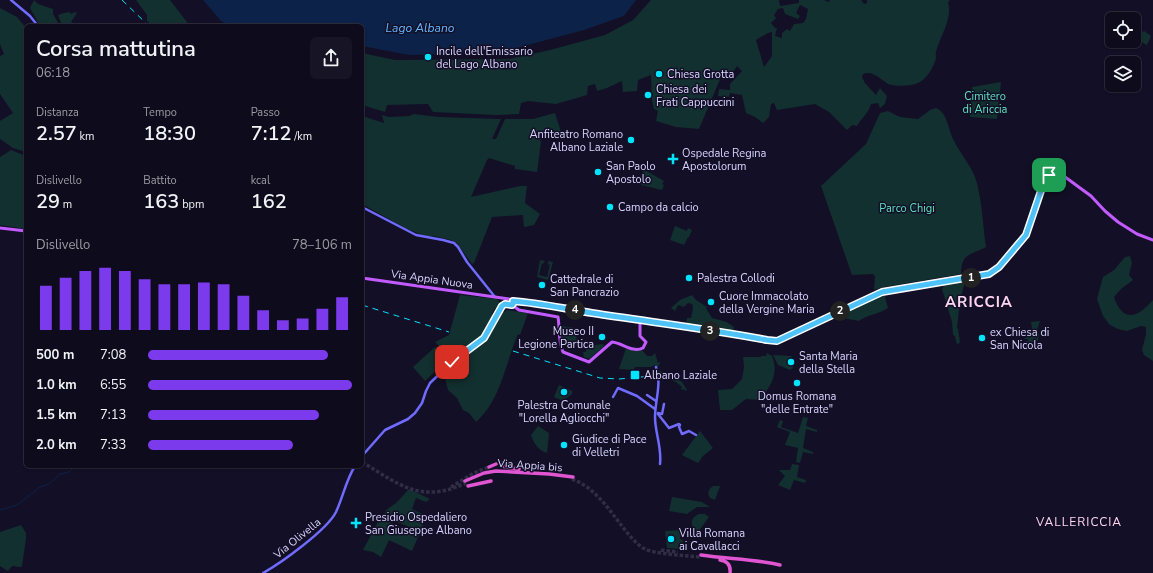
<!DOCTYPE html>
<html lang="it">
<meta charset="utf-8">
<style>
:root{--surface:#0e0b1c;--page:#171425;--text:#f1f3f6;--muted:#9b9ba3;--line:#2e2b3b;--accent:#7c3aed}
body{margin:0;font-family:"Nunito Sans",sans-serif;background:var(--page);color:var(--text);height:100vh;display:flex;flex-direction:column;font-size:15px;white-space:nowrap}
*{box-sizing:border-box;margin:0}
p{font-size:13px;color:var(--muted)}
.icon{flex:none;width:22px;height:22px;fill:none;stroke:currentColor;stroke-width:2;stroke-linecap:round;stroke-linejoin:round}
.map{position:relative;flex:1;overflow:hidden}
.drawer{position:absolute;left:24px;top:24px;width:340px;height:444px;display:flex;flex-direction:column;background:var(--surface);border-radius:6px;box-shadow:0 1px 3px #0004,0 0 0 1px var(--line)}
.drawer>*{flex:none}
.tools{position:absolute;left:1105px;top:12px;display:grid;gap:8px}
.tools a{display:grid;place-items:center;width:36px;height:36px;border-radius:6px;background:var(--surface);box-shadow:0 1px 3px #0004,0 0 0 1px var(--line);font-size:20px}
.pin{position:absolute;display:grid;place-items:center;width:34px;height:34px;color:#fff;margin:-17px;border-radius:8px;box-shadow:0 2px 6px #0006}
.km{position:absolute;width:20px;height:20px;margin:-10px;border-radius:50%;background:#222;color:#fff;font-size:11px;line-height:20px;text-align:center}
.round{display:grid;place-items:center;flex:none;width:42px;height:42px;border-radius:6px;background:var(--page)}
.summary{display:flex;align-items:center;justify-content:space-between;height:68px;padding:0 12px}
h1{font-size:22px;font-weight:600;line-height:30px}
.stats{display:grid;grid-template-columns:repeat(3,1fr);gap:6px;height:68px;padding:4px 12px}
.stats div{display:grid;align-content:center}
.stats b{font-size:20px;font-weight:600}
.stats small{font-size:11px;font-weight:400}
.stats p{font-size:11px}
.chart{height:112px;padding:8px 12px}
.chart p{display:flex;justify-content:space-between}
.chart svg{width:100%;height:72px;margin-top:4px;stroke:var(--accent);stroke-width:6}
ul{padding:0 12px;list-style:none;font-size:13px}
li{display:grid;grid-template-columns:64px 48px 1fr;align-items:center;height:30px}
li i{height:10px;border-radius:5px;background:var(--accent)}
.map>svg:first-child{display:block}
</style>
<div class="map">
<svg width="1153" height="573" viewBox="0 0 1153 573">
<rect width="100%" height="100%" fill="#130f26"/>
<path fill="#12302f" fill-rule="evenodd" d="M 34,0 L 38,4 L 53,9 L 53,14 L 60,26 L 40,26 L 30,8 Z
M 136,0 L 170,0 L 190,26 L 154,26 L 147,21 L 147,15 Z
M 651,0 L 779,0 L 780,6 L 799,3 L 799,0 L 824,0 L 829,2 L 830,0 L 861,0 L 864,4 L 867,3 L 867,0 L 950,0 L 948,2 C 953,19 940,36 936,52 C 935,57 937,54 936,58 C 934,67 926,80 918,83 C 911,86 895,87 888,84 C 880,79 873,70 863,74 L 862,77 L 865,83 L 876,95 L 880,88 L 887,96 L 885,104 L 880,108 L 878,103 L 871,104 C 869,113 861,118 857,126 L 852,125 L 847,130 L 829,112 L 815,104 L 777,110 L 774,103 L 771,104 L 769,117 L 763,123 L 755,117 L 746,113 L 742,95 L 730,93 L 729,97 L 718,96 L 719,89 L 730,90 L 730,84 L 742,71 L 737,66 L 733,72 L 724,70 L 699,129 L 676,127 L 656,121 L 658,111 L 654,109 L 652,101 L 651,75 L 638,80 L 637,91 L 623,92 L 622,81 L 607,88 L 597,91 L 595,84 L 588,86 L 587,95 L 556,104 L 528,101 L 521,103 L 519,114 L 496,115 L 433,112 L 428,104 L 387,105 L 385,112 L 362,105 L 362,53 L 395,60 L 509,59 L 550,50 L 605,35 L 633,20 ZM 800,5 L 808,9 L 806,19 L 803,23 L 794,24 L 790,31 L 787,29 L 782,33 L 782,38 L 775,36 L 777,28 L 775,28 L 771,23 L 776,18 L 774,15 L 778,9 L 783,8 L 785,14 L 798,19 L 800,16 L 796,13 ZM 772,32 L 772,56 L 764,67 L 756,40 L 768,33 Z
M 0,8 L 17,17 L 26,28 L 26,152 L 13,148 L 0,139 L 0,121 L 13,113 L 0,94 L 0,56 L 4,54 L 0,44 Z
M 70,12 L 70,14 L 75,12 L 77,13 L 71,22 L 76,25 L 62,26 L 58,15 L 64,13 Z
M 1144,31 L 1151,36 L 1147,45 L 1143,43 L 1140,39 L 1141,33 Z
M 1001,82 L 997,119 L 970,117 L 972,87 Z
M 936,108 C 947,112 948,128 953,139 C 960,154 973,167 977,183 C 982,203 983,226 986,247 C 970,255 961,254 961,274 L 884,287 L 874,290 L 875,276 L 873,274 L 852,275 L 821,186 L 866,144 L 880,113 L 888,111 L 900,117 L 918,119 L 930,110 Z
M 555,113 L 562,135 L 558,134 L 558,137 L 543,134 L 540,141 L 541,142 L 537,172 L 515,169 L 515,166 L 489,158 L 487,160 L 471,197 L 520,186 L 527,186 L 525,203 L 540,214 L 534,225 L 524,227 L 523,215 L 492,217 L 474,263 L 472,264 L 457,243 L 451,240 L 434,236 L 425,236 L 405,228 L 362,204 L 362,116 L 384,123 L 382,115 L 389,117 L 409,116 L 414,114 L 438,117 L 501,119 L 492,139 L 496,139 L 505,119 L 533,119 Z
M 11,150 L 26,156 L 26,229 L 0,225 L 0,157 Z
M 643,169 L 664,181 L 662,184 L 664,185 L 662,190 L 641,185 Z
M 675,226 L 687,231 L 688,228 L 692,230 L 689,237 L 688,237 L 684,245 L 670,240 Z
M 1130,256 L 1132,263 L 1129,275 L 1133,280 L 1121,289 L 1114,297 C 1123,323 1137,318 1153,300 L 1153,361 L 1144,355 L 1142,350 L 1146,334 L 1146,327 L 1141,326 L 1127,331 L 1118,329 L 1110,325 L 1103,316 L 1097,299 L 1103,277 L 1114,270 L 1125,257 Z
M 540,260 L 545,261 L 543,264 L 542,263 L 539,275 L 547,277 L 550,264 L 548,265 L 548,261 L 553,262 L 548,280 L 537,277 Z
M 966,280 L 966,284 L 964,285 L 961,297 L 963,297 L 960,308 L 959,309 L 957,328 L 958,329 L 960,342 L 957,345 L 955,336 L 953,335 L 952,322 L 942,289 L 945,283 Z
M 884,293 L 888,308 C 879,314 867,315 859,321 L 843,318 L 840,314 Z
M 460,295 L 497,299 L 501,304 L 499,309 L 495,308 L 492,314 L 494,318 L 482,337 L 453,359 L 450,357 L 435,342 L 449,335 Z
M 692,295 L 696,300 L 707,307 L 706,308 L 712,318 L 727,322 L 734,327 L 733,332 L 686,325 L 687,318 L 691,318 L 693,308 L 692,304 L 688,303 L 684,307 L 678,305 L 675,311 L 671,308 L 680,300 Z
M 507,310 L 528,313 L 520,335 L 518,334 C 505,364 501,400 476,422 L 469,413 L 463,410 L 457,398 L 448,390 L 445,379 L 446,373 L 449,368 L 472,349 L 480,345 L 485,339 L 501,311 L 504,312 Z
M 1040,321 L 1036,333 L 1039,334 L 1038,341 L 1032,342 L 1032,345 L 1024,345 L 1024,342 L 1028,341 L 1028,339 L 1024,339 L 1034,331 L 1032,329 L 1031,322 Z
M 562,326 L 575,328 L 578,346 L 562,342 L 559,327 Z
M 603,344 L 604,346 L 589,359 L 584,357 L 583,352 L 586,352 L 586,349 L 589,349 L 588,346 Z
M 435,347 L 447,360 L 425,381 L 413,367 Z
M 626,348 L 631,350 L 642,350 L 647,356 L 652,356 L 655,353 L 658,363 L 660,362 L 660,364 L 657,367 L 655,365 L 651,367 L 635,367 L 634,370 L 619,369 Z
M 767,353 L 772,356 C 779,373 771,386 760,400 L 746,399 L 732,410 L 720,410 L 718,390 L 732,389 L 742,379 L 744,367 L 743,357 L 761,357 L 761,356 L 766,356 Z
M 773,355 L 792,356 L 791,359 L 788,358 L 787,362 L 793,364 L 793,368 L 790,370 L 778,365 Z
M 660,371 L 669,374 L 671,373 L 675,376 L 674,377 L 682,382 L 687,390 L 685,391 L 684,389 L 682,390 L 681,389 L 682,387 L 676,382 L 660,376 L 659,372 Z
M 559,385 L 572,391 L 572,394 L 563,401 L 554,397 Z
M 803,417 L 808,418 L 806,426 L 817,430 L 817,432 L 806,429 L 803,448 L 813,452 L 813,454 L 803,452 L 800,463 L 796,462 L 798,448 L 785,445 L 790,432 L 777,427 L 780,420 L 783,421 L 781,427 L 798,433 Z
M 538,426 L 549,433 L 547,453 C 538,450 534,444 531,435 Z
M 700,431 L 713,448 L 703,456 L 698,463 L 682,455 Z
M 792,464 L 799,465 L 797,477 L 806,480 L 805,483 L 794,480 L 790,490 L 778,485 L 785,476 L 779,470 L 790,470 Z
M 713,486 L 720,486 L 715,500 L 710,498 C 707,493 708,490 713,486 Z
M 409,489 L 430,499 L 426,502 L 416,498 L 412,509 L 427,516 L 420,531 L 384,517 L 386,510 L 396,503 Z
M 672,497 L 702,502 L 710,507 L 697,507 L 687,514 L 669,511 Z
M 699,514 L 705,514 L 709,517 L 698,532 C 690,527 689,518 699,514 Z
M 380,518 L 419,535 L 412,551 L 389,540 L 381,557 L 373,552 L 363,550 Z
M 21,525 L 26,533 L 26,539 L 22,566 L 21,567 L 12,566 L 8,571 L 0,566 L 0,532 Z
M 681,530 L 680,539 L 683,540 L 682,549 L 667,548 L 665,531 Z"/>
<path fill="#0c2248" d="M 203,0 L 636,0 L 624,16 L 584,30 L 498,53 L 479,51 L 460,54 L 409,55 L 362,46 L 362,26 L 229,26 L 221,21 Z"/>
<g fill="none" stroke-linecap="round" stroke-linejoin="round">
<path stroke="#0c2248" stroke-width="1" d="M 0,510 L 17,505 L 40,487 L 49,484 L 60,474 L 69,472 L 75,466"/>
<path stroke="#312d47" stroke-width="3.5" stroke-dasharray="3.5 2" stroke-linecap="butt" d="M 362,462 C 400,485 421,504 466,483
M 572,479 C 596,488 610,511 625,530 C 631,537 637,545 645,549 C 655,554 688,556 701,557
M 451,487 L 474,473 L 489,467
M 661,550 L 678,552"/>
<path stroke="#6f6bff" stroke-width="2.5" d="M 11,0 L 30,16 L 38,26
M 362,207 L 416,235 L 443,240 L 454,243 L 458,247 L 467,262 L 495,297
M 656,367 C 662,383 655,401 655,417 C 655,433 662,447 660,464
M 647,395 L 656,401
M 613,397 L 618,388 L 637,396 L 655,409
M 658,413 L 662,414 L 664,404
M 658,414 L 669,428 L 679,424 L 680,425 L 679,427 L 682,434 L 689,431 L 696,435
M 362,456 L 385,430 L 408,419 L 415,413 L 422,403 L 426,391 L 430,383 L 452,362 L 484,338 L 505,304
M 263,573 C 281,563 327,530 336,512 C 343,497 346,480 355,466"/>
<path stroke="#c25bff" stroke-width="3" d="M 0,228 L 26,231
M 362,278 L 509,299 L 513,301
M 506,299 L 505,301 L 505,304 L 509,306 L 513,305
M 513,301 C 541,303 567,310 595,314 C 652,321 710,330 767,340 L 777,341 L 882,292 L 991,274 L 1000,266 L 1026,235 L 1045,179 L 1051,174 L 1057,173 L 1061,174 L 1091,196 L 1105,211 L 1118,222 L 1137,234 L 1153,240
M 512,305 L 519,310 L 558,317 C 560,329 558,341 563,352 L 589,362 L 612,342 C 623,343 632,353 643,348 L 646,342 L 640,336 L 640,321"/>
<path stroke="#e055d1" stroke-width="3.5" d="M 501,463 L 505,467 L 519,469
M 489,467 L 496,464
M 465,481 L 484,473 L 496,471 L 549,474 L 573,477
M 468,486 L 491,481
M 701,555 C 727,559 754,559 780,565
M 720,560 C 727,561 731,565 730,573"/>
<path stroke="#00e5ff" stroke-width="1" stroke-dasharray="6 5" stroke-linecap="butt" d="M 122,0 L 149,26
M 945,279 L 966,276
M 362,305 L 449,332
M 513,351 L 600,378 L 619,379 L 652,376"/>
</g>
<g fill="none" stroke-linecap="round" stroke-linejoin="round">
<defs>
<path id="route" d="M 452,362 L 484,338 L 502,306 L 505,304 L 512,305 L 513,304 L 513,301 C 540,303 565,309 592,313 C 650,322 709,329 767,340 L 777,341 L 882,292 L 989,274 L 999,267 L 1026,235 L 1045,179 L 1049,175"/>
</defs>
<use href="#route" stroke="#fff" stroke-width="8"/>
<use href="#route" stroke="#4fc3f7" stroke-width="5"/>
</g>
<g fill="#00e5ff" stroke="#130f26" stroke-width="1.5">
<circle cx="428" cy="57" r="4"/>
<circle cx="659" cy="74" r="4"/>
<circle cx="648" cy="95" r="4"/>
<circle cx="631" cy="140" r="4"/>
<path d="M671 153h4v4h4v4h-4v4h-4v-4h-4v-4h4z"/>
<circle cx="598" cy="172" r="4"/>
<circle cx="610" cy="207" r="4"/>
<circle cx="689" cy="278" r="4"/>
<circle cx="542" cy="285" r="4"/>
<circle cx="711" cy="302" r="4"/>
<circle cx="602" cy="337" r="4"/>
<circle cx="982" cy="338" r="4"/>
<circle cx="791" cy="362" r="4"/>
<rect x="630" y="370" width="10" height="10" rx="2"/>
<circle cx="797" cy="383" r="4"/>
<circle cx="564" cy="392" r="4"/>
<circle cx="564" cy="445" r="4"/>
<path d="M354 517h4v4h4v4h-4v4h-4v-4h-4v-4h4z"/>
<circle cx="671" cy="539" r="4"/>
</g>
<g text-anchor="middle" stroke-width="3" stroke-linejoin="round" paint-order="stroke">
<g font-size="11" fill="#d9d4ff" stroke="#130f26" text-anchor="start">
<text x="436" y="55">Incile dell'Emissario<tspan x="436" dy="13">del Lago Albano</tspan></text>
<text x="667" y="78">Chiesa Grotta</text>
<text x="656" y="93">Chiesa dei<tspan x="656" dy="13">Frati Cappuccini</tspan></text>
<text x="623" y="138" text-anchor="end">Anfiteatro Romano<tspan x="623" dy="13">Albano Laziale</tspan></text>
<text x="682" y="157">Ospedale Regina<tspan x="682" dy="13">Apostolorum</tspan></text>
<text x="606" y="170">San Paolo<tspan x="606" dy="13">Apostolo</tspan></text>
<text x="618" y="211">Campo da calcio</text>
<text x="697" y="282">Palestra Collodi</text>
<text x="550" y="283">Cattedrale di<tspan x="550" dy="13">San Pancrazio</tspan></text>
<text x="719" y="300">Cuore Immacolato<tspan x="719" dy="13">della Vergine Maria</tspan></text>
<text x="594" y="335" text-anchor="end">Museo II<tspan x="594" dy="13">Legione Partica</tspan></text>
<text x="990" y="336">ex Chiesa di<tspan x="990" dy="13">San Nicola</tspan></text>
<text x="799" y="360">Santa Maria<tspan x="799" dy="13">della Stella</tspan></text>
<text x="644" y="379">Albano Laziale</text>
<text x="797" y="400" text-anchor="middle">Domus Romana<tspan x="797" dy="13">"delle Entrate"</tspan></text>
<text x="564" y="409" text-anchor="middle">Palestra Comunale<tspan x="564" dy="13">"Lorella Agliocchi"</tspan></text>
<text x="572" y="443">Giudice di Pace<tspan x="572" dy="13">di Velletri</tspan></text>
<text x="365" y="521">Presidio Ospedaliero<tspan x="365" dy="13">San Giuseppe Albano</tspan></text>
<text x="679" y="537">Villa Romana<tspan x="679" dy="13">ai Cavallacci</tspan></text>
</g>
<g font-size="11" fill="#5fe0c0" stroke="#130f26">
<text x="985" y="100">Cimitero<tspan x="985" dy="13">di Ariccia</tspan></text>
<text x="907" y="212">Parco Chigi</text>
</g>
<g font-size="11" fill="#d9d4ff" stroke="#130f26">
<text transform="translate(432 279) rotate(8)" y="4">Via Appia Nuova</text>
<text transform="translate(530 465) rotate(4)" y="4">Via Appia bis</text>
<text transform="translate(297 538) rotate(-39)" y="4">Via Olivella</text>
</g>
<g font-size="12" font-style="italic" fill="#62b6ff" stroke="#130f26">
<text x="420" y="32">Lago Albano</text>
</g>
<g font-size="12" letter-spacing="1" fill="#ffd6f0" stroke="#130f26">
<text x="1079" y="526">VALLERICCIA</text>
</g>
<g font-size="15" font-weight="bold" letter-spacing="1" fill="#ffd6f0" stroke="#130f26">
<text x="979" y="307">ARICCIA</text>
</g>
</g>
</svg>
<div class="tools">
<a><svg class="icon" aria-label="locate" viewBox="0 0 24 24"><circle cx="12" cy="12" r="6"/><path d="M12 2v4M12 18v4M2 12h4M18 12h4"/></svg></a>
<a><svg class="icon" aria-label="layers" viewBox="0 0 24 24"><path d="M12 4l9 5-9 5-9-5zM3 14l9 5 9-5"/></svg></a>
</div>
<div class="pin" style="left:1049px;top:175px;background:#1e9e55"><svg class="icon" aria-label="arrive" viewBox="0 0 24 24"><path d="M6 21V4h12l-3 4 3 4H6"/></svg></div>
<div class="pin" style="left:452px;top:362px;background:#d93025"><svg class="icon" aria-label="check" viewBox="0 0 24 24"><path d="M5 12l5 5 9-10"/></svg></div>
<b class="km" style="left:971px;top:278px">1</b>
<b class="km" style="left:840px;top:311px">2</b>
<b class="km" style="left:710px;top:331px">3</b>
<b class="km" style="left:575px;top:310px">4</b>
<section class="drawer">
<div class="summary"><div><h1>Corsa mattutina</h1><p>06:18</p></div><a class="round"><svg class="icon" aria-label="share" viewBox="0 0 24 24"><path d="M12 15V3M7 8l5-5 5 5M5 13v7h14v-7"/></svg></a></div>
<div class="stats">
<div><p>Distanza</p><b>2.57<small> km</small></b></div>
<div><p>Tempo</p><b>18:30</b></div>
<div><p>Passo</p><b>7:12<small> /km</small></b></div>
</div>
<div class="stats">
<div><p>Dislivello</p><b>29<small> m</small></b></div>
<div><p>Battito</p><b>163<small> bpm</small></b></div>
<div><p>kcal</p><b>162</b></div>
</div>
<div class="chart"><p><span>Dislivello</span>78–106 m</p>
<svg viewBox="0 0 160 44" preserveAspectRatio="none"><path d="M5 44V17M15 44V12M25 44V8M35 44V6M45 44V8M55 44V13M65 44V16M75 44V16M85 44V15M95 44V16M105 44V23M115 44V32M125 44V38M135 44V37M145 44V31M155 44V24"/></svg>
</div>
<ul>
<li><b>500 m</b>7:08<i style="width:88%"></i></li>
<li><b>1.0 km</b>6:55<i style="width:100%"></i></li>
<li><b>1.5 km</b>7:13<i style="width:84%"></i></li>
<li><b>2.0 km</b>7:33<i style="width:71%"></i></li>
</ul>
</section>
</div>
